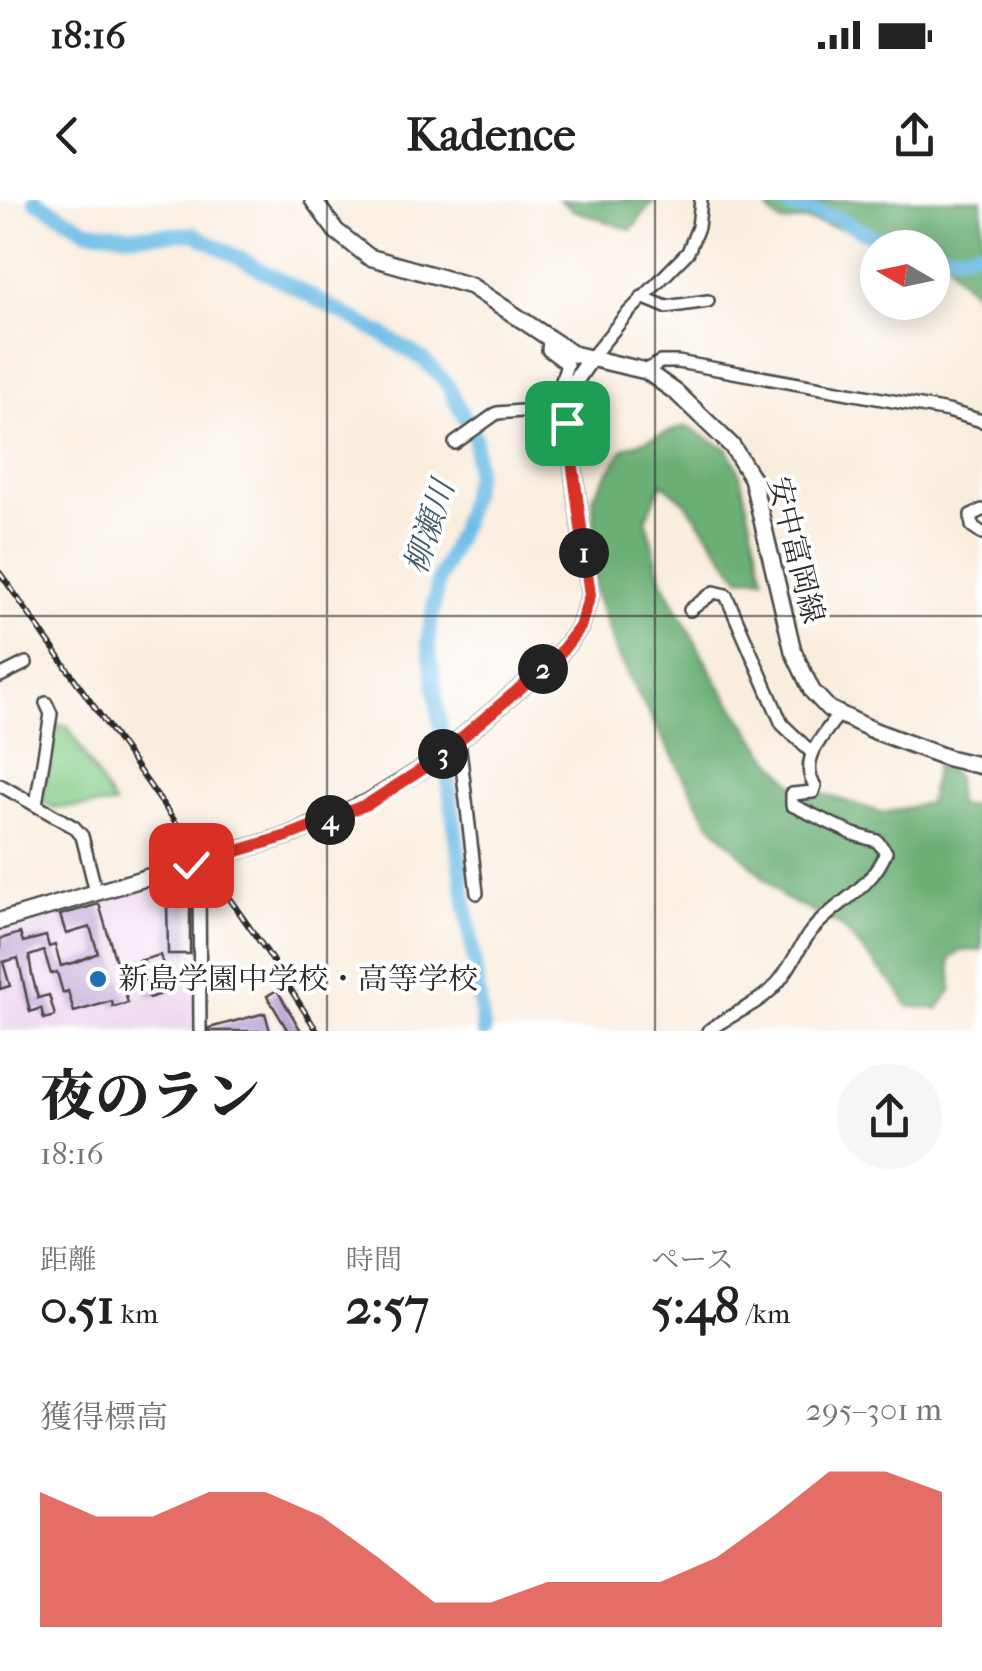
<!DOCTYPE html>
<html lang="ja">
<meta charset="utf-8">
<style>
:root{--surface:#fff;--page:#f6f6f6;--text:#222;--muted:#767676;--accent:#d93025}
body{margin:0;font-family:"IM FELL French Canon","Noto Serif JP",serif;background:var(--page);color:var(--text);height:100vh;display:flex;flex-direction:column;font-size:38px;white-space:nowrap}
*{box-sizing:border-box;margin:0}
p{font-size:32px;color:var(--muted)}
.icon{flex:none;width:55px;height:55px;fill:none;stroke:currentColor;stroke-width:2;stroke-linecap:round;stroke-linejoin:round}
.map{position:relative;height:831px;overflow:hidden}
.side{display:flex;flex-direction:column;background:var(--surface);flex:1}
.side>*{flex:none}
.needle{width:65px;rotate:279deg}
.buttons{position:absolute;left:860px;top:30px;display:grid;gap:20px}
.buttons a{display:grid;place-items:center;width:90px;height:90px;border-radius:50%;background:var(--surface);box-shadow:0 5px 25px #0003;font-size:50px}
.pin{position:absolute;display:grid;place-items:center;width:85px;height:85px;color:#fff;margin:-42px;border-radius:20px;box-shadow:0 5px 15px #0006}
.km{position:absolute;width:50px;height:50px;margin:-25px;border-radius:50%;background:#222;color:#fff;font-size:28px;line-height:50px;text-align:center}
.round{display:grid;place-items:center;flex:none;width:105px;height:105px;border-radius:52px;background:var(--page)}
.overview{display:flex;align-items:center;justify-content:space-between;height:170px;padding:0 40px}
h1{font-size:55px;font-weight:800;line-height:75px}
.metrics{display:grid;grid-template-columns:repeat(3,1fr);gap:15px;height:170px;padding:10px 40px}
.metrics div{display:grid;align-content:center}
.metrics b{font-size:50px;font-weight:800}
.metrics small{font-size:28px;font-weight:400}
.metrics p{font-size:28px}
.chart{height:280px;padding:20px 40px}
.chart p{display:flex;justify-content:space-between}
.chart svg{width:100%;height:180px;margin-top:10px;fill:var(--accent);opacity:.7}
.status{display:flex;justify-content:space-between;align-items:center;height:70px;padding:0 50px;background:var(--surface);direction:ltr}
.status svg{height:28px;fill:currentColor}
header{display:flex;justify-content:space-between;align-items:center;height:130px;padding:0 40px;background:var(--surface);font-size:45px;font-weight:800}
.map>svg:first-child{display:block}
</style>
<div class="status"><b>18:16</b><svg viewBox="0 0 49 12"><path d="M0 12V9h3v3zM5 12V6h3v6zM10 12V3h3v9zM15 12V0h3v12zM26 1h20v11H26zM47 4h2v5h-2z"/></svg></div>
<header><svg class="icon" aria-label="back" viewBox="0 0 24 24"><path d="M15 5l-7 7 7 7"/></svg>Kadence<svg class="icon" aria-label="share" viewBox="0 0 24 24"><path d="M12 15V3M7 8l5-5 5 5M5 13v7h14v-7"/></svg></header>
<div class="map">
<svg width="982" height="831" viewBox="0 0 982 831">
<rect width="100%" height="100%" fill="#fff"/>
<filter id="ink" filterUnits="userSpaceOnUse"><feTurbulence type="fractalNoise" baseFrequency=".01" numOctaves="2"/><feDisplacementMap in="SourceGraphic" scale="20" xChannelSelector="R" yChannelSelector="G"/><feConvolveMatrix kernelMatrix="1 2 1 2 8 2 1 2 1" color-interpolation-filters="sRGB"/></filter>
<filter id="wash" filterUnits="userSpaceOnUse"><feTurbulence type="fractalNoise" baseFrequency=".0048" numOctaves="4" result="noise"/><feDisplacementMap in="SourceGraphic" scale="40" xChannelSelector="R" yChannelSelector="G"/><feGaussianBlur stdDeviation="2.25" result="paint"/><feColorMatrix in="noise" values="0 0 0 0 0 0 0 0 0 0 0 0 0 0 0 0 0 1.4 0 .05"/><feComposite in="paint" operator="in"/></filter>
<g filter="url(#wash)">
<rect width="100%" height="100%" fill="#f9edde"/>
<path fill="#ebd1eb" d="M 162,680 L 166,700 L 196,700 L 197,831 L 0,831 L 0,727 Z"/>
<path fill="#83cb87" stroke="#577b59" stroke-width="2.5" d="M 56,525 L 68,526 L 114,605 L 55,608 L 42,602 Z"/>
<path fill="#6aaf74" stroke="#4a6d50" stroke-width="2.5" d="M 559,0 L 655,0 L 631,30 L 573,10 Z
M 767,0 L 982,0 L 982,99 L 957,76 L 931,36 L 850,30 L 804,20 L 781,23 L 769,12 Z
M 685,226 L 728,249 L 739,271 L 764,378 L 739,377 L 685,302 L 662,283 L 646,319 L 662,381 L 719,485 L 764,551 L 793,584 L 883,613 L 929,603 L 936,564 L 956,576 L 957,605 L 982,606 L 982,750 L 961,751 L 950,759 L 952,789 L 938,809 L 908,806 L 898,790 L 841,726 L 784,698 L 708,621 L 619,459 L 595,392 L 593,296 L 624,248 Z"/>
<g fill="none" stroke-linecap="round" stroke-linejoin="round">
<path stroke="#69bbe5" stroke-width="15" d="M 35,0 L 87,30 L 131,35 L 194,34 L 382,134 L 424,160 L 447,184 L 475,238 L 476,272 L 463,322 L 438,381 L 428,440 L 484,831
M 776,0 L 797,9 L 837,18 L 896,48
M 932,53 L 964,54 L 982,50"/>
</g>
<g id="blocks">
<path fill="#b79dd1" d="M 190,686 L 190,754 L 168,754 L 167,701 L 178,701 L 176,687 Z
M 99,704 L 128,803 L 113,807 L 112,801 L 74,812 L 68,791 L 63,793 L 57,772 L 51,774 L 44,751 L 29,756 L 32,775 L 38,798 L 49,795 L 55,816 L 44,819 L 41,808 L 30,812 L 18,758 L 3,762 L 10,786 L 0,789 L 0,739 L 20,733 L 23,742 L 46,736 L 49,747 L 55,745 L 61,766 L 76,762 L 98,753 L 90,727 L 66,734 L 60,715 Z
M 160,755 L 171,791 L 149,798 L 138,761 Z
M 277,790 L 300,829 L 297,831 L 288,831 L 267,796 Z
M 265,813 L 270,831 L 209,831 L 209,828 Z"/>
</g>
</g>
<g filter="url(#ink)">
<use href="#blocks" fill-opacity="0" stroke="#4a4846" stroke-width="2.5"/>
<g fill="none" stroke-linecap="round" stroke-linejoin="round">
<defs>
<path id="minor" d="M 642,97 L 666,107 L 708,101
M 590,159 L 626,115 L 688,52 L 698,27 L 701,0
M 646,171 L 660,162 L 678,162 L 948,211 L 982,221
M 455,243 L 497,213 L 533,210 L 561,184 L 567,164 L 548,150 L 549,140
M 982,310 L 971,315 L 972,326 L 982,333
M 690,410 L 714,392 L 726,395 L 782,524 L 812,553
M 0,476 L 26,463
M 459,541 L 477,693
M 0,585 L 74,627 L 82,636 L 96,692
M 36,604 L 51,514 L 46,503
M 191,665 L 199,679 L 200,831
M 708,831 C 729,815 754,807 773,788 C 791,770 798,747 812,730 C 837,701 871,690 886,652 L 877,641 L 853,634 L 792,605 L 792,594 L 813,592 L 815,586 C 798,561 823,536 838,515"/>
<path id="major" d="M 313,0 L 336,31 L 369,57 L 471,86 L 573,154 L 646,171 L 677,193 L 732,246 L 752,278 L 793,451 L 812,491 L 829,509 L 875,531 L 948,558 L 982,566
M 0,721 L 287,636 L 367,603 L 432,563 L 558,456 L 580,427 L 590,395 L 567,223 L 575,181 L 590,159"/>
</defs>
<use href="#minor" stroke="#4a4846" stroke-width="16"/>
<use href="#major" stroke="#4a4846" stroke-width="20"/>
<use href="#minor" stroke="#fff" stroke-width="11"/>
<use href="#major" stroke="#fff" stroke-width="15"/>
<defs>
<path id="rail" d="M 0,373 L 267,752 L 317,831"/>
</defs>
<use href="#rail" stroke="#2b2b2b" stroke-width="6"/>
<use href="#rail" stroke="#fff" stroke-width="2.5" stroke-dasharray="8" stroke-linecap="butt"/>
</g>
</g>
<g fill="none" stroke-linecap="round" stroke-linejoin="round" filter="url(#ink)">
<defs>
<path id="route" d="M 191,665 L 287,636 L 368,604 L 432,563 L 558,456 L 580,427 L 590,395 L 567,223"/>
</defs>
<use href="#route" stroke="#fff" stroke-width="20"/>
<use href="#route" stroke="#d93025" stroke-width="12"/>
</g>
<path fill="none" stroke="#2b2b2b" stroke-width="2.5" stroke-opacity="0.55" d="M 327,0 L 327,831M 655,0 L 655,831M 0,416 L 982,416"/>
<circle fill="#1f6fb2" stroke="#fff" stroke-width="4" cx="98" cy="779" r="10"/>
<g text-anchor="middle" stroke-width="8" stroke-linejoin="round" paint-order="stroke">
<g font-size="30" fill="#2b2b2b" stroke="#fff">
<text transform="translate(796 350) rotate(76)" y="10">安中富岡線</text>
</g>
<g font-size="30" fill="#2b2b2b" stroke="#fff" text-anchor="start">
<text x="118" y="789">新島学園中学校・高等学校</text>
</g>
<g font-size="32" font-style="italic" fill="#415d6c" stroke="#fff">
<text transform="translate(429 327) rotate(-72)" y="11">柳瀬川</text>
</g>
</g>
</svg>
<div class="buttons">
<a><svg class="needle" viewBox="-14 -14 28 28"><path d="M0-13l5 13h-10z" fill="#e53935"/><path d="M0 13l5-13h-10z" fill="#767676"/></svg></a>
</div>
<div class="pin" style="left:567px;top:223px;background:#1e9e55"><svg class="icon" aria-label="arrive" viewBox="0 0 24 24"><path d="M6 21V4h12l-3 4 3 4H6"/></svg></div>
<div class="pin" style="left:191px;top:665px;background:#d93025"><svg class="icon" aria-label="check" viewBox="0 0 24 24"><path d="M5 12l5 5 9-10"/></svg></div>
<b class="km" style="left:584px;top:353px">1</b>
<b class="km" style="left:543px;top:469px">2</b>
<b class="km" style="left:443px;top:554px">3</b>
<b class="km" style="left:330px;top:620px">4</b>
</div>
<section class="side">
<div class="overview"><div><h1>夜のラン</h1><p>18:16</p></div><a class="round"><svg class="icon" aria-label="share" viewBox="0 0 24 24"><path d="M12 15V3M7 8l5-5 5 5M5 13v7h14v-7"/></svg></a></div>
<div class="metrics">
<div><p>距離</p><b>0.51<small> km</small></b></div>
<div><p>時間</p><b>2:57</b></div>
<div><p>ペース</p><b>5:48<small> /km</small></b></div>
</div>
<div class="chart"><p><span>獲得標高</span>295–301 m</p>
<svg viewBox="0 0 160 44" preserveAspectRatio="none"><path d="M0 44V11L10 17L20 17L30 11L40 11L50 17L60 27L70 38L80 38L90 33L100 33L110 33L120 27L130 17L140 6L150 6L160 11V44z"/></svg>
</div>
</section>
